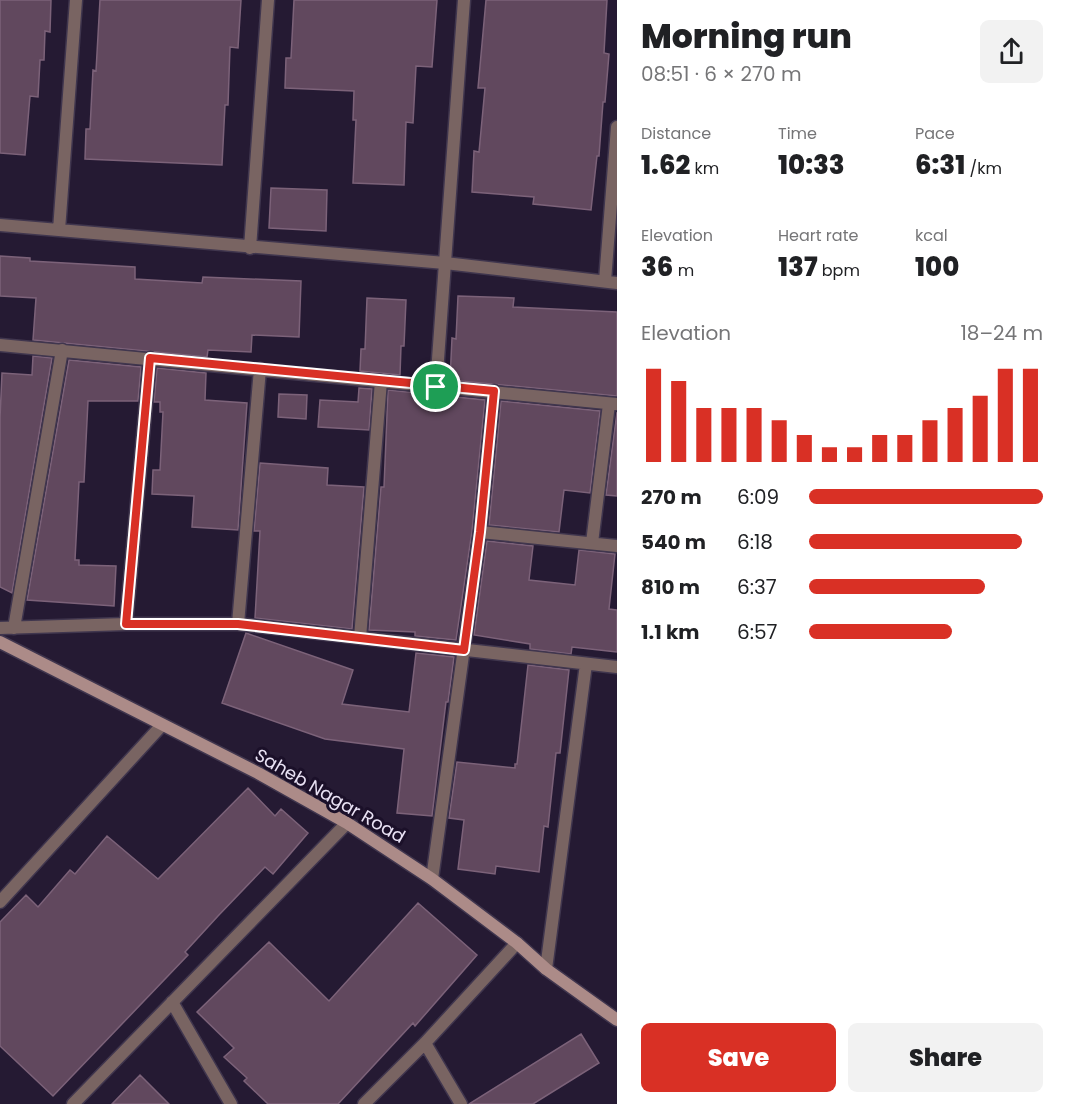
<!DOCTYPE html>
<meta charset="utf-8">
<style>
:root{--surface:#fff;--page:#f2f2f2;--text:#202124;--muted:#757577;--accent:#d93025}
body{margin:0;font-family:Poppins,sans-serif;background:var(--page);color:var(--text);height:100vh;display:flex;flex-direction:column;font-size:22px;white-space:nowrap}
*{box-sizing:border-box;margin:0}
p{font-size:20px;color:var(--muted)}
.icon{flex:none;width:33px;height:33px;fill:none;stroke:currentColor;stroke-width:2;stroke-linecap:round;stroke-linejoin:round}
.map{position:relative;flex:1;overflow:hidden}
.sheet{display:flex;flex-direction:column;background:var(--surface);width:450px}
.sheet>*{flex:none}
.pin{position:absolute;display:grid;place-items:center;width:51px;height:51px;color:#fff;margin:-26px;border:3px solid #fff;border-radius:50%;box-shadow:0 2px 6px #0007}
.round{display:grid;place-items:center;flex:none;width:63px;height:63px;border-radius:9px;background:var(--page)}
.head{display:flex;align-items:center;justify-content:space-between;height:102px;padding:0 24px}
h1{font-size:33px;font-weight:800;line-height:45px}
.stats{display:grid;grid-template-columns:repeat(3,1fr);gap:9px;height:102px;padding:6px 24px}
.stats div{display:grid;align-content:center}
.stats b{font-size:26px;font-weight:800}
.stats small{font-size:16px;font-weight:400}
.stats p{font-size:16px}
.chart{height:168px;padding:12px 24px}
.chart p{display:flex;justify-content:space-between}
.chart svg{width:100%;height:108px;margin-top:6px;stroke:var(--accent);stroke-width:6}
.primary-button{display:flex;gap:12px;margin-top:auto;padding:12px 24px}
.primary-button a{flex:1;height:69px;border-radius:9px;background:var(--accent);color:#fff;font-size:24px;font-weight:800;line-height:69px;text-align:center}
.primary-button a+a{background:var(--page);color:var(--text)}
ul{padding:0 24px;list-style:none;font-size:20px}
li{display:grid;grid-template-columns:96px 72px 1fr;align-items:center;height:45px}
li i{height:15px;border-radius:8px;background:var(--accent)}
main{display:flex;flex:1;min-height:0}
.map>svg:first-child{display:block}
</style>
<main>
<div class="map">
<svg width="617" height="1104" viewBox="0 0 617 1104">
<rect width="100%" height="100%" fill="#251a33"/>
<path fill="#61485e" stroke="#7c6279" stroke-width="1.5" d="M 0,0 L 51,0 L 50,32 L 45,31 L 44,60 L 40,60 L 38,97 L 30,96 L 25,155 L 0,153 Z
M 100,0 L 241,0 L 238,48 L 230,47 L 228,105 L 225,105 L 222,165 L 85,159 L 86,129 L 90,129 L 93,70 L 96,71 Z
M 294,0 L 437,0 L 432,67 L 416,66 L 413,123 L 406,122 L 404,185 L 353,183 L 356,120 L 353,120 L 354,91 L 285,88 L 286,58 L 291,58 Z
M 486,0 L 607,0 L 604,53 L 609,54 L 605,102 L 603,102 L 599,156 L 597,156 L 591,210 L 533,204 L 534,197 L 472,192 L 474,151 L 479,152 L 485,88 L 478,88 Z
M 271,188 L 327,190 L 326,231 L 269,228 Z
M 0,256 L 30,258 L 30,261 L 135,267 L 135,279 L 202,283 L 203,277 L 301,281 L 299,337 L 252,335 L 251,352 L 208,350 L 207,357 L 33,340 L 36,298 L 0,296 Z
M 458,296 L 514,298 L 513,307 L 617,312 L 617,396 L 450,380 L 452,338 L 456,339 Z
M 367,298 L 406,300 L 404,346 L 401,346 L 400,375 L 360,371 L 361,349 L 365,349 Z
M 33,356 L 52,358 L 12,593 L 0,587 L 0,418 L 2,373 L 32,375 Z
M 69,360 L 141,367 L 138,401 L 88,401 L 84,482 L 79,482 L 75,560 L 79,560 L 79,565 L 116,566 L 114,606 L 27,600 Z
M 157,368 L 206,373 L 205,400 L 247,403 L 238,530 L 192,527 L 194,496 L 152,494 L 153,470 L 160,470 L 163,412 L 160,412 L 160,402 L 154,402 Z
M 359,388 L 372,389 L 369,430 L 318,427 L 320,400 L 358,402 Z
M 388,390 L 485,400 L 472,531 L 456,640 L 415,636 L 415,632 L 369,630 L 381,487 L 384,487 Z
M 279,394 L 307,395 L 306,419 L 278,417 Z
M 501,401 L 600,411 L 590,493 L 564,490 L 559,532 L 489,525 Z
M 617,412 L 617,496 L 606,495 Z
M 260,463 L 328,468 L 327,485 L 364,487 L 352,629 L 255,618 L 260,531 L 254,531 Z
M 487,541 L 533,546 L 529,580 L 575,585 L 579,550 L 615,554 L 609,609 L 617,610 L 617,652 L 572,647 L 571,654 L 530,649 L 530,644 L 474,635 Z
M 246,633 L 353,670 L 342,704 L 409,712 L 416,653 L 454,657 L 448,702 L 446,702 L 432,816 L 397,813 L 404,749 L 325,739 L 222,703 Z
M 528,665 L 569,670 L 560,753 L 556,753 L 548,827 L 544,826 L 539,872 L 496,866 L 495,874 L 458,869 L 464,820 L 449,818 L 457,762 L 515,768 L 515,764 L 517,764 Z
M 248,788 L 275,816 L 281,809 L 308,833 L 273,874 L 265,867 L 218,916 L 185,952 L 188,955 L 53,1096 L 0,1046 L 0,922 L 26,895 L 38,907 L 70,870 L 75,874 L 107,836 L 158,879 Z
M 418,903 L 477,955 L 415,1026 L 413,1023 L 338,1104 L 268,1104 L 244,1081 L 247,1078 L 224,1057 L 234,1048 L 197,1012 L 269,942 L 329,1001 Z
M 581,1034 L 599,1063 L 533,1104 L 469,1104 Z
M 140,1075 L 169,1104 L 112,1104 Z"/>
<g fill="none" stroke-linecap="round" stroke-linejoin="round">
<defs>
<path id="street" d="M 0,225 L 445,263 L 617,283
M 59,230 L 76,0
M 250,248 L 268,0
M 605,281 L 617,127
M 0,345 L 617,404
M 436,387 L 464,0
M 480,532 L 617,546
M 592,543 L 609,404
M 126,624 L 150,358
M 238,624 L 260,369
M 0,628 L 126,624 L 238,624 L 617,667
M 14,628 L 62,350
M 360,638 L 381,381
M 432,879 L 480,532 L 494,391
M 0,902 L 162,725
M 546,969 L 586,664
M 172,1002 L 231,1104
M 425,1043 L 461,1104
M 73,1104 L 347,823
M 364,1104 L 425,1043 L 517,943"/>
<path id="secondary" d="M 0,642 L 258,773 L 347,823 L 432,879 L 517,943 L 546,969 L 617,1020"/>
</defs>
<use href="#street" stroke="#40364e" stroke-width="15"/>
<use href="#secondary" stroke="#40364e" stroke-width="15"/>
<use href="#street" stroke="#796462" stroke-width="12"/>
<use href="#secondary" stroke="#ac8b88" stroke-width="12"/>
</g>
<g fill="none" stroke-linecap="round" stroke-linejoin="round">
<defs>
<path id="route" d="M 150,358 L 494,391 L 480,532 L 464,650 L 238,624 L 126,624 Z"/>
</defs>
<use href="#route" stroke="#fff" stroke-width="12"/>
<use href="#route" stroke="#d93025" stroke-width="8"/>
</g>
<g text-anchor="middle" stroke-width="6" stroke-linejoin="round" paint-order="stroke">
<g font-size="18" fill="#e9e2f4" stroke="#1b1029">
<text transform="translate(330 796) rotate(30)" y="6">Saheb Nagar Road</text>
</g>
</g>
</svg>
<div class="pin" style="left:436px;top:387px;background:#1e9e55"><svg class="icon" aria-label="arrive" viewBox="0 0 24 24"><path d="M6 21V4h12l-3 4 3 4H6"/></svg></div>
</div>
<section class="sheet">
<div class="head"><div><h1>Morning run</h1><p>08:51 · 6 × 270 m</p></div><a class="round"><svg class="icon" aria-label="share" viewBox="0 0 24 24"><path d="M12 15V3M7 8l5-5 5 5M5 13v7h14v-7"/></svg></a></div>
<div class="stats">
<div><p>Distance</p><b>1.62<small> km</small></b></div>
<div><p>Time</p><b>10:33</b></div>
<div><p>Pace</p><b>6:31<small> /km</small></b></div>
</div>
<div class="stats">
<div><p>Elevation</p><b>36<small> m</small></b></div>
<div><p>Heart rate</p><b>137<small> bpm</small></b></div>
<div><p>kcal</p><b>100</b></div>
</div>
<div class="chart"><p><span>Elevation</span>18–24 m</p>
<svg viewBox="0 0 160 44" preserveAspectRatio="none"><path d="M5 44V6M15 44V11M25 44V22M35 44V22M45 44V22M55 44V27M65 44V33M75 44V38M85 44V38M95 44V33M105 44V33M115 44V27M125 44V22M135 44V17M145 44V6M155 44V6"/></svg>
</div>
<ul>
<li><b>270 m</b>6:09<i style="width:100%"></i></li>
<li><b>540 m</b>6:18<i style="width:91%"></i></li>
<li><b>810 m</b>6:37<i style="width:75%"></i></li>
<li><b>1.1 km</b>6:57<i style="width:61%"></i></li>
</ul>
<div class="primary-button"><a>Save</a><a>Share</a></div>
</section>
</main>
